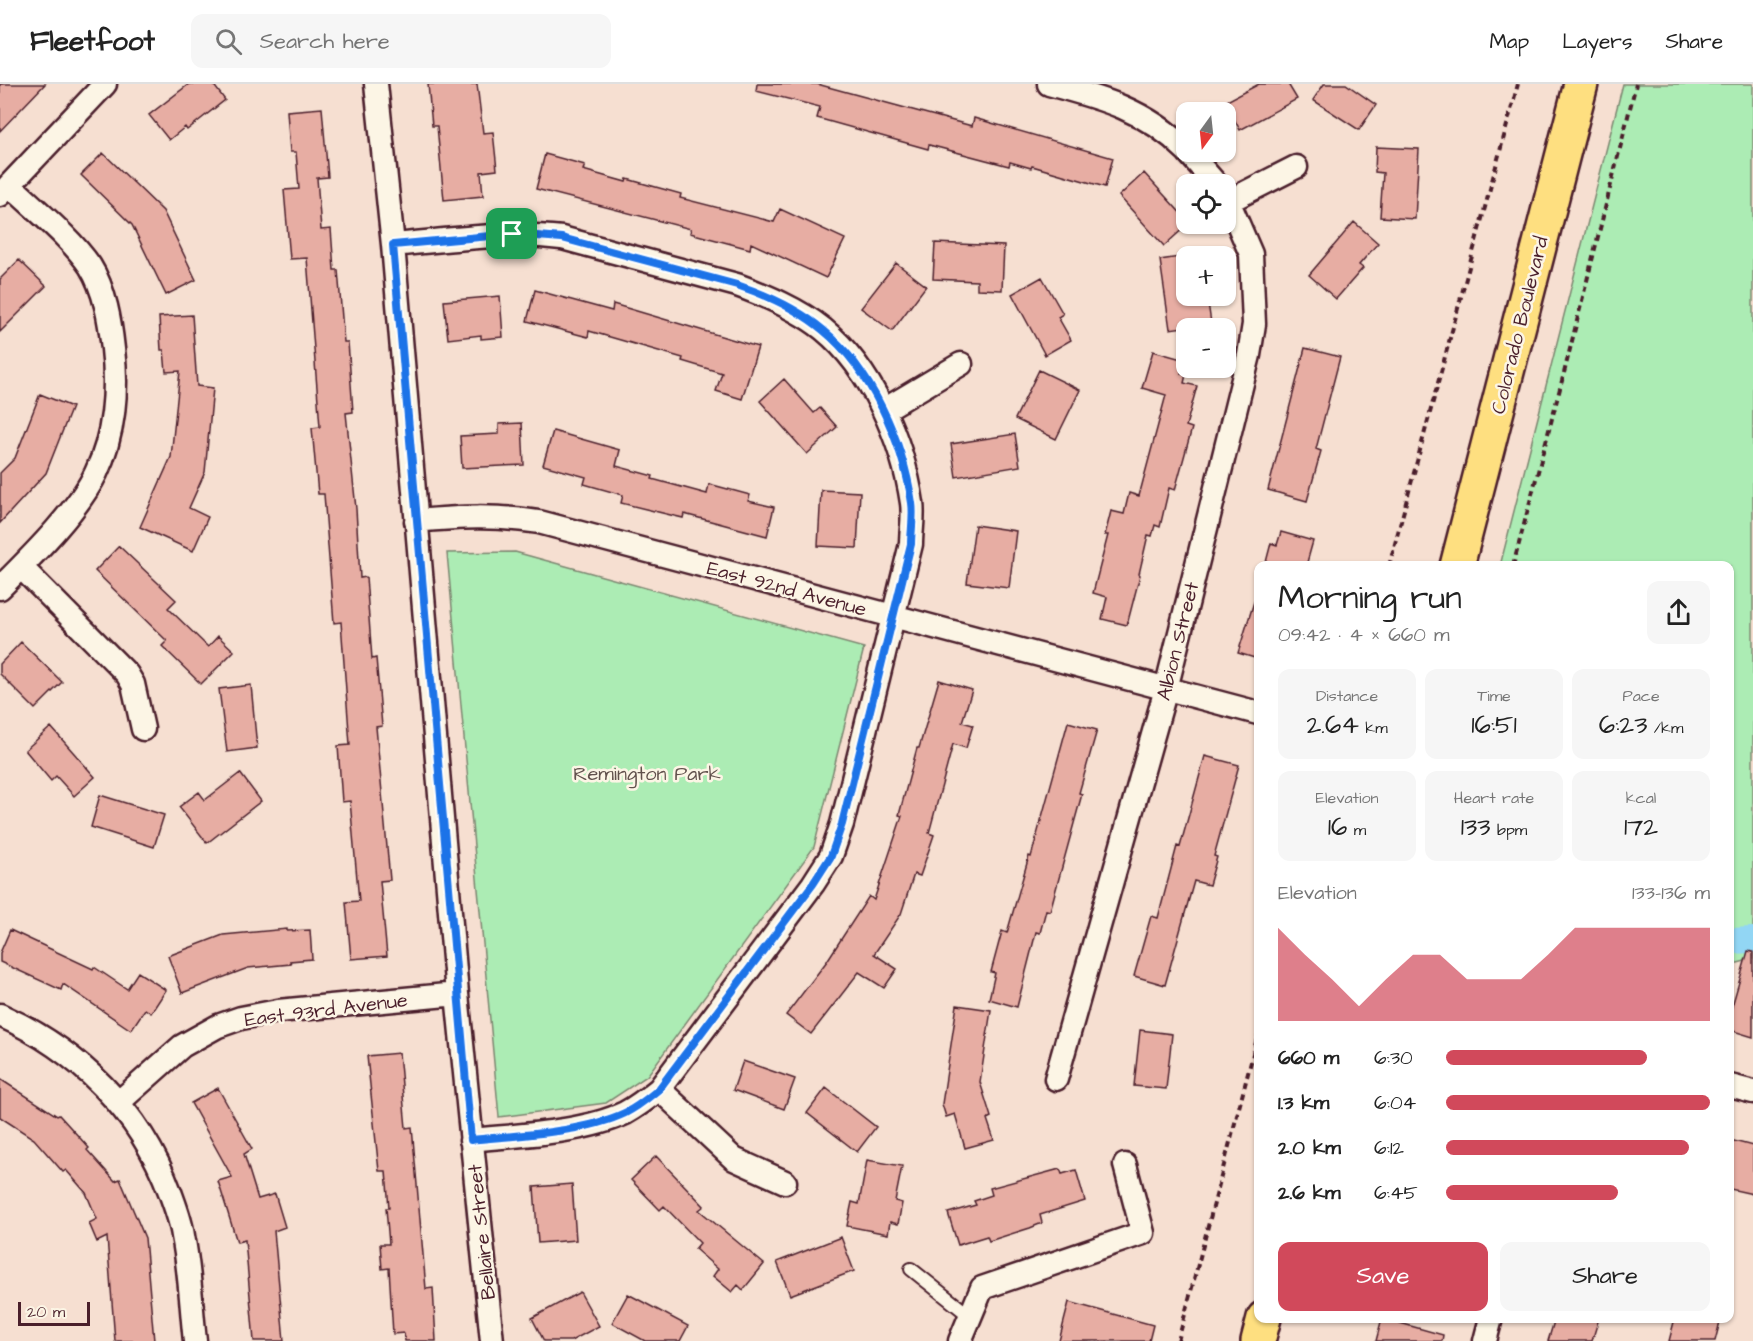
<!DOCTYPE html>
<meta charset="utf-8">
<style>
:root{--surface:#fff;--page:#f6f6f6;--text:#222;--muted:#767676;--line:#e0e0e0;--accent:#d1495b}
body{margin:0;font-family:"Architects Daughter",sans-serif;background:var(--page);color:var(--text);height:100vh;display:flex;flex-direction:column;font-size:22px;white-space:nowrap}
*{box-sizing:border-box;margin:0}
p{font-size:20px;color:var(--muted)}
.icon{flex:none;width:33px;height:33px;fill:none;stroke:currentColor;stroke-width:2;stroke-linecap:round;stroke-linejoin:round}
.map{position:relative;flex:1;overflow:hidden}
.sheet{position:absolute;left:1254px;top:477px;width:480px;height:762px;display:flex;flex-direction:column;background:var(--surface);border-radius:12px;box-shadow:0 2px 4px #0004}
.sheet>*{flex:none}
.needle{width:39px;rotate:195deg}
.tools{position:absolute;left:1176px;top:18px;display:grid;gap:12px}
.tools a{display:grid;place-items:center;width:60px;height:60px;border-radius:12px;background:var(--surface);box-shadow:0 2px 4px #0004;font-size:30px}
.scale{position:absolute;left:18px;bottom:15px;width:72px;box-sizing:border-box;padding-left:6px;border:3px solid #4a1f2b;border-top:0;font-size:16px;line-height:21px;white-space:nowrap;color:#4a1f2b;-webkit-text-stroke:4px #fcf5e5;paint-order:stroke}
.pin{position:absolute;display:grid;place-items:center;width:51px;height:51px;color:#fff;margin:-26px;border-radius:12px;box-shadow:0 3px 9px #0006}
.round{display:grid;place-items:center;flex:none;width:63px;height:63px;border-radius:12px;background:var(--page)}
.overview{display:flex;align-items:center;justify-content:space-between;height:102px;padding:0 24px}
h1{font-size:33px;font-weight:600;line-height:45px}
.metrics{display:grid;grid-template-columns:repeat(3,1fr);gap:9px;height:102px;padding:6px 24px}
.metrics div{display:grid;align-content:center;border-radius:12px;background:var(--page);text-align:center}
.metrics b{font-size:26px;font-weight:600}
.metrics small{font-size:16px;font-weight:400}
.metrics p{font-size:16px}
.chart{height:168px;padding:12px 24px}
.chart p{display:flex;justify-content:space-between}
.chart svg{width:100%;height:108px;margin-top:6px;fill:var(--accent);opacity:.7}
.action{display:flex;gap:12px;margin-top:auto;padding:12px 24px}
.action a{flex:1;height:69px;border-radius:12px;background:var(--accent);color:#fff;font-size:24px;font-weight:600;line-height:69px;text-align:center}
.action a+a{background:var(--page);color:var(--text)}
ul{padding:0 24px;list-style:none;font-size:20px}
li{display:grid;grid-template-columns:96px 72px 1fr;align-items:center;height:45px}
li i{height:15px;border-radius:8px;background:var(--accent)}
header{display:flex;align-items:center;gap:36px;box-sizing:border-box;height:84px;padding:0 30px;background:var(--surface);border-bottom:2px solid var(--line)}
header strong{font-size:28px}
nav{display:flex;gap:33px;margin-inline-start:auto;font-size:21px}
.search{width:420px;height:54px;background:var(--page);display:flex;align-items:center;gap:15px;box-sizing:border-box;padding:0 21px;border-radius:12px;color:var(--muted);font-size:22px}
.map>svg:first-child{display:block}
</style>
<header>
<strong>Fleetfoot</strong>
<div class="search"><svg class="icon" aria-label="search" viewBox="0 0 24 24"><circle cx="10" cy="10" r="6"/><path d="M15 15l6 6"/></svg>Search here</div>
<nav><a>Map</a><a>Layers</a><a>Share</a></nav>
</header>
<div class="map">
<svg width="1753" height="1257" viewBox="0 0 1753 1257">
<rect width="100%" height="100%" fill="#f6dfd1"/>
<filter id="ink" filterUnits="userSpaceOnUse"><feTurbulence type="fractalNoise" baseFrequency=".0167" numOctaves="2"/><feDisplacementMap in="SourceGraphic" scale="12" xChannelSelector="R" yChannelSelector="G"/><feConvolveMatrix kernelMatrix="1 2 1 2 8 2 1 2 1" color-interpolation-filters="sRGB"/></filter>
<g filter="url(#ink)">
<path fill="#acecb4" stroke="#7b8670" stroke-width="1.5" d="M 1623,0 L 1753,0 L 1753,875 L 1730,881 L 1730,482 L 1500,482 Z
M 515,468 L 864,564 L 814,763 L 647,992 L 606,1019 L 499,1033 L 447,469 Z"/>
<g fill="none" stroke-linecap="round" stroke-linejoin="round">
<path stroke="#92d6f4" stroke-width="26" d="M 1730,857 L 1753,856"/>
</g>
<path fill="#e7ada3" stroke="#4a1f2b" stroke-width="1.5" d="M 0,0 L 45,0 L 0,47 Z
M 189,0 L 213,0 L 225,16 L 187,46 L 185,43 L 169,56 L 149,31 Z
M 428,0 L 477,0 L 483,49 L 493,48 L 497,86 L 481,88 L 483,112 L 444,116 L 437,42 L 432,42 Z
M 757,0 L 817,0 L 972,42 L 974,34 L 1113,74 L 1105,103 L 1032,82 L 1031,84 L 1010,78 L 1009,82 L 929,61 L 928,65 L 817,34 L 820,23 L 756,7 Z
M 1259,0 L 1288,0 L 1297,15 L 1240,46 L 1225,18 Z
M 1324,0 L 1346,0 L 1376,21 L 1359,46 L 1313,16 Z
M 322,24 L 328,93 L 317,94 L 321,146 L 331,145 L 334,186 L 338,186 L 344,258 L 348,258 L 353,328 L 346,329 L 356,425 L 360,494 L 366,493 L 372,575 L 376,574 L 382,642 L 376,643 L 390,796 L 380,797 L 387,872 L 351,875 L 346,818 L 359,817 L 350,717 L 342,718 L 338,662 L 350,661 L 341,538 L 334,539 L 324,410 L 318,410 L 312,344 L 320,343 L 307,174 L 290,175 L 284,106 L 299,105 L 296,68 L 290,68 L 287,27 Z
M 1376,63 L 1419,65 L 1415,135 L 1380,133 L 1383,89 L 1375,88 Z
M 103,69 L 163,127 L 196,196 L 166,211 L 132,141 L 81,91 Z
M 545,70 L 585,81 L 583,86 L 626,98 L 627,95 L 681,110 L 680,114 L 774,138 L 780,125 L 845,155 L 826,194 L 751,159 L 750,165 L 690,149 L 691,145 L 536,105 Z
M 1144,89 L 1186,135 L 1188,140 L 1164,162 L 1119,112 Z
M 1354,138 L 1378,159 L 1359,181 L 1363,184 L 1336,215 L 1309,191 Z
M 935,159 L 1004,162 L 1002,206 L 977,205 L 977,197 L 933,195 Z
M 1186,172 L 1186,212 L 1207,212 L 1211,239 L 1170,245 L 1160,176 Z
M 19,176 L 46,202 L 0,248 L 0,195 Z
M 896,179 L 926,202 L 892,247 L 861,224 Z
M 1042,193 L 1063,230 L 1058,233 L 1071,256 L 1045,271 L 1012,210 Z
M 535,206 L 612,227 L 613,220 L 758,263 L 742,315 L 716,307 L 722,289 L 682,277 L 683,274 L 589,247 L 588,253 L 527,237 Z
M 500,212 L 503,253 L 481,255 L 481,251 L 448,255 L 444,217 Z
M 192,231 L 197,302 L 213,304 L 205,388 L 189,424 L 208,433 L 193,467 L 140,443 L 171,373 L 180,287 L 166,288 L 164,266 L 161,266 L 159,233 Z
M 1305,264 L 1340,273 L 1316,365 L 1321,367 L 1307,417 L 1268,406 Z
M 1153,267 L 1185,276 L 1181,290 L 1186,291 L 1184,299 L 1197,302 L 1186,342 L 1192,344 L 1175,406 L 1169,404 L 1160,443 L 1155,441 L 1152,452 L 1148,451 L 1139,490 L 1140,491 L 1127,541 L 1102,535 L 1107,513 L 1093,509 L 1108,451 L 1105,451 L 1111,427 L 1124,430 L 1129,409 L 1139,412 L 1166,311 L 1142,304 Z
M 1039,286 L 1080,306 L 1056,355 L 1015,335 Z
M 784,295 L 814,329 L 820,324 L 837,343 L 807,370 L 760,317 Z
M 40,310 L 72,323 L 46,389 L 0,439 L 0,389 L 15,374 Z
M 522,339 L 524,381 L 462,384 L 460,352 L 499,350 L 499,340 Z
M 553,347 L 620,366 L 616,382 L 653,392 L 652,395 L 707,410 L 709,400 L 750,411 L 748,417 L 774,423 L 767,452 L 684,430 L 683,434 L 621,419 L 623,411 L 584,400 L 586,393 L 543,381 Z
M 1015,350 L 1020,382 L 956,393 L 951,360 Z
M 821,406 L 860,408 L 857,464 L 818,462 Z
M 975,441 L 1016,447 L 1009,504 L 967,499 Z
M 1281,448 L 1313,457 L 1306,482 L 1265,482 L 1271,459 L 1277,461 Z
M 119,462 L 176,516 L 168,524 L 208,563 L 218,552 L 234,567 L 201,600 L 162,562 L 167,557 L 95,487 Z
M 1254,518 L 1258,519 L 1258,575 L 1238,569 Z
M 21,558 L 62,598 L 35,625 L 0,590 L 0,580 Z
M 939,596 L 972,606 L 962,638 L 973,641 L 966,664 L 953,660 L 929,749 L 934,751 L 920,792 L 914,790 L 901,830 L 874,870 L 897,885 L 884,904 L 859,888 L 811,950 L 786,931 L 827,877 L 869,812 L 874,816 L 902,732 L 899,731 L 917,664 L 919,664 Z
M 251,601 L 257,664 L 227,668 L 219,605 Z
M 1068,638 L 1097,646 L 1079,709 L 1082,710 L 1050,827 L 1046,826 L 1040,849 L 1036,848 L 1017,923 L 989,915 L 995,889 L 991,888 L 1002,847 L 1007,849 L 1029,772 L 1031,773 Z
M 51,643 L 95,693 L 74,712 L 56,692 L 51,697 L 25,666 Z
M 1205,672 L 1239,681 L 1214,772 L 1217,773 L 1209,801 L 1194,797 L 1165,901 L 1134,892 L 1151,832 L 1158,834 L 1177,762 L 1180,763 Z
M 240,689 L 261,717 L 207,759 L 179,723 L 199,708 L 205,716 Z
M 100,711 L 164,731 L 154,763 L 91,743 Z
M 287,845 L 287,847 L 310,846 L 312,875 L 290,877 L 291,880 L 248,884 L 182,909 L 168,872 L 223,851 Z
M 10,846 L 93,885 L 94,883 L 127,905 L 138,888 L 166,906 L 151,929 L 145,925 L 131,946 L 63,900 L 61,906 L 0,878 L 0,869 Z
M 1748,867 L 1753,868 L 1753,953 L 1730,946 L 1730,929 Z
M 957,921 L 991,926 L 980,998 L 991,1033 L 987,1035 L 994,1056 L 965,1064 L 955,1030 L 946,1033 L 942,1020 Z
M 1140,946 L 1172,950 L 1166,1005 L 1134,1002 Z
M 399,969 L 406,1044 L 412,1043 L 426,1205 L 433,1204 L 436,1257 L 405,1257 L 404,1249 L 393,1250 L 389,1184 L 382,1185 L 380,1160 L 389,1160 L 386,1124 L 389,1124 L 386,1087 L 379,1087 L 367,972 Z
M 743,977 L 795,995 L 784,1025 L 733,1006 Z
M 0,995 L 57,1032 L 59,1031 L 89,1064 L 87,1066 L 115,1097 L 120,1095 L 145,1154 L 154,1257 L 115,1257 L 107,1153 L 97,1158 L 89,1139 L 97,1135 L 86,1109 L 66,1086 L 63,1088 L 34,1055 L 0,1033 Z
M 218,1004 L 252,1065 L 244,1070 L 258,1115 L 275,1110 L 285,1143 L 274,1147 L 284,1257 L 254,1257 L 245,1156 L 237,1158 L 218,1097 L 232,1093 L 191,1019 Z
M 826,1004 L 876,1043 L 857,1068 L 807,1029 Z
M 1730,1056 L 1753,1062 L 1753,1110 L 1730,1105 Z
M 656,1072 L 704,1122 L 699,1126 L 764,1180 L 743,1206 L 738,1201 L 732,1208 L 713,1192 L 718,1185 L 695,1165 L 700,1159 L 664,1122 L 660,1126 L 631,1096 Z
M 867,1076 L 902,1082 L 895,1117 L 902,1119 L 898,1140 L 890,1138 L 888,1150 L 847,1142 L 852,1118 L 859,1120 Z
M 1060,1085 L 1062,1090 L 1076,1086 L 1085,1117 L 1040,1131 L 1042,1139 L 1030,1144 L 989,1157 L 987,1152 L 958,1161 L 948,1129 L 976,1121 L 974,1117 L 992,1111 L 990,1104 Z
M 572,1100 L 576,1156 L 538,1159 L 534,1103 Z
M 841,1153 L 854,1187 L 790,1211 L 777,1178 Z
M 580,1208 L 599,1242 L 571,1257 L 544,1257 L 532,1234 Z
M 628,1210 L 688,1242 L 680,1257 L 645,1257 L 612,1239 Z
M 1069,1218 L 1153,1241 L 1149,1257 L 1059,1257 Z
M 1382,1234 L 1443,1251 L 1442,1257 L 1376,1257 Z
M 1555,1234 L 1599,1234 L 1592,1257 L 1548,1257 Z
M 1675,1234 L 1721,1234 L 1715,1257 L 1669,1257 Z"/>
<g fill="none" stroke-linecap="round" stroke-linejoin="round">
<defs>
<path id="lane" d="M 911,1185 L 970,1232"/>
<path id="street" d="M 376,0 L 393,161 L 457,910 L 492,1257
M 1049,0 C 1102,14 1146,26 1186,66
M 1188,68 L 1216,100
M 0,111 L 105,0
M 1229,117 L 1296,83
M 393,161 C 450,156 505,147 562,154 L 737,201 C 767,212 798,225 823,245 C 872,285 903,358 912,419 C 914,432 911,447 911,460 L 842,740 L 831,772 L 813,800 L 659,1005 C 648,1014 638,1022 625,1029 C 583,1049 518,1051 471,1056
M 884,326 L 961,280
M 416,437 C 460,433 495,431 539,438 L 1258,629
M 21,483 L 127,590 L 133,600 L 143,645
M 0,504 C 30,474 78,427 96,389 C 114,352 118,306 113,265 C 110,237 105,206 90,182 C 70,153 36,126 10,101
M 0,931 C 78,966 140,1027 170,1108 C 175,1122 181,1137 183,1152 C 190,1186 191,1222 195,1257
M 1056,995 L 1166,605 L 1249,271 L 1254,240 L 1251,170 L 1226,112
M 1730,1002 L 1753,1008
M 659,1005 L 734,1075 L 785,1098
M 119,1018 L 182,962 L 218,942 L 241,934 L 278,927 L 457,910
M 960,1257 L 982,1204 L 1143,1149 L 1125,1081
M 1485,1257 L 1491,1234"/>
<path id="primary" d="M 1457,482 L 1581,0
M 1258,1257 L 1264,1234"/>
</defs>
<use href="#lane" stroke="#4a1f2b" stroke-width="16"/>
<use href="#street" stroke="#4a1f2b" stroke-width="27"/>
<use href="#primary" stroke="#4a1f2b" stroke-width="38"/>
<path stroke="#4a1f2b" stroke-width="4" stroke-dasharray="6 4.5" stroke-linecap="butt" d="M 1389,482 L 1518,0
M 1513,482 L 1563,293 L 1636,0
M 1178,1257 L 1258,951"/>
<use href="#lane" stroke="#fcf5e5" stroke-width="12"/>
<use href="#street" stroke="#fcf5e5" stroke-width="22"/>
<use href="#primary" stroke="#fedf80" stroke-width="33"/>
</g>
</g>
<g fill="none" stroke-linecap="round" stroke-linejoin="round" filter="url(#ink)">
<defs>
<path id="route" d="M 512,150 L 562,154 L 737,201 C 767,211 798,225 823,246 C 871,285 903,358 912,419 C 914,432 911,447 911,460 L 842,740 L 831,772 L 813,800 L 659,1005 C 648,1014 638,1023 625,1029 C 583,1049 518,1051 471,1056 L 393,161 Z"/>
</defs>
<use href="#route" stroke="#fff" stroke-width="12"/>
<use href="#route" stroke="#1a73e8" stroke-width="8"/>
</g>
<g text-anchor="middle" stroke-width="5" stroke-linejoin="round" paint-order="stroke">
<g font-size="20" fill="#4a1f2b" stroke="#fcf5e5">
<text transform="translate(1519 241) rotate(-76)" y="7">Colorado Boulevard</text>
<text transform="translate(787 504) rotate(15)" y="7">East 92nd Avenue</text>
<text transform="translate(1177 557) rotate(-76)" y="7">Albion Street</text>
<text transform="translate(326 925) rotate(-7)" y="7">East 93rd Avenue</text>
<text transform="translate(481 1148) rotate(-96)" y="7">Bellaire Street</text>
</g>
<g font-size="20" fill="#62524d" stroke="#fcf5e5">
<text x="647" y="696">Remington Park</text>
</g>
</g>
</svg>
<div class="tools">
<a><svg class="needle" viewBox="-14 -14 28 28"><path d="M0-13l5 13h-10z" fill="#e53935"/><path d="M0 13l5-13h-10z" fill="#767676"/></svg></a>
<a><svg class="icon" aria-label="locate" viewBox="0 0 24 24"><circle cx="12" cy="12" r="6"/><path d="M12 2v4M12 18v4M2 12h4M18 12h4"/></svg></a>
<a>+</a>
<a>−</a>
</div>
<div class="scale">20 m</div>
<div class="pin" style="left:512px;top:150px;background:#1e9e55"><svg class="icon" aria-label="arrive" viewBox="0 0 24 24"><path d="M6 21V4h12l-3 4 3 4H6"/></svg></div>
<section class="sheet">
<div class="overview"><div><h1>Morning run</h1><p>09:42 · 4 × 660 m</p></div><a class="round"><svg class="icon" aria-label="share" viewBox="0 0 24 24"><path d="M12 15V3M7 8l5-5 5 5M5 13v7h14v-7"/></svg></a></div>
<div class="metrics">
<div><p>Distance</p><b>2.64<small> km</small></b></div>
<div><p>Time</p><b>16:51</b></div>
<div><p>Pace</p><b>6:23<small> /km</small></b></div>
</div>
<div class="metrics">
<div><p>Elevation</p><b>16<small> m</small></b></div>
<div><p>Heart rate</p><b>133<small> bpm</small></b></div>
<div><p>kcal</p><b>172</b></div>
</div>
<div class="chart"><p><span>Elevation</span>133–136 m</p>
<svg viewBox="0 0 160 44" preserveAspectRatio="none"><path d="M0 44V6L10 17L20 27L30 38L40 27L50 17L60 17L70 27L80 27L90 27L100 17L110 6L120 6L130 6L140 6L150 6L160 6V44z"/></svg>
</div>
<ul>
<li><b>660 m</b>6:30<i style="width:76%"></i></li>
<li><b>1.3 km</b>6:04<i style="width:100%"></i></li>
<li><b>2.0 km</b>6:12<i style="width:92%"></i></li>
<li><b>2.6 km</b>6:45<i style="width:65%"></i></li>
</ul>
<div class="action"><a>Save</a><a>Share</a></div>
</section>
</div>
